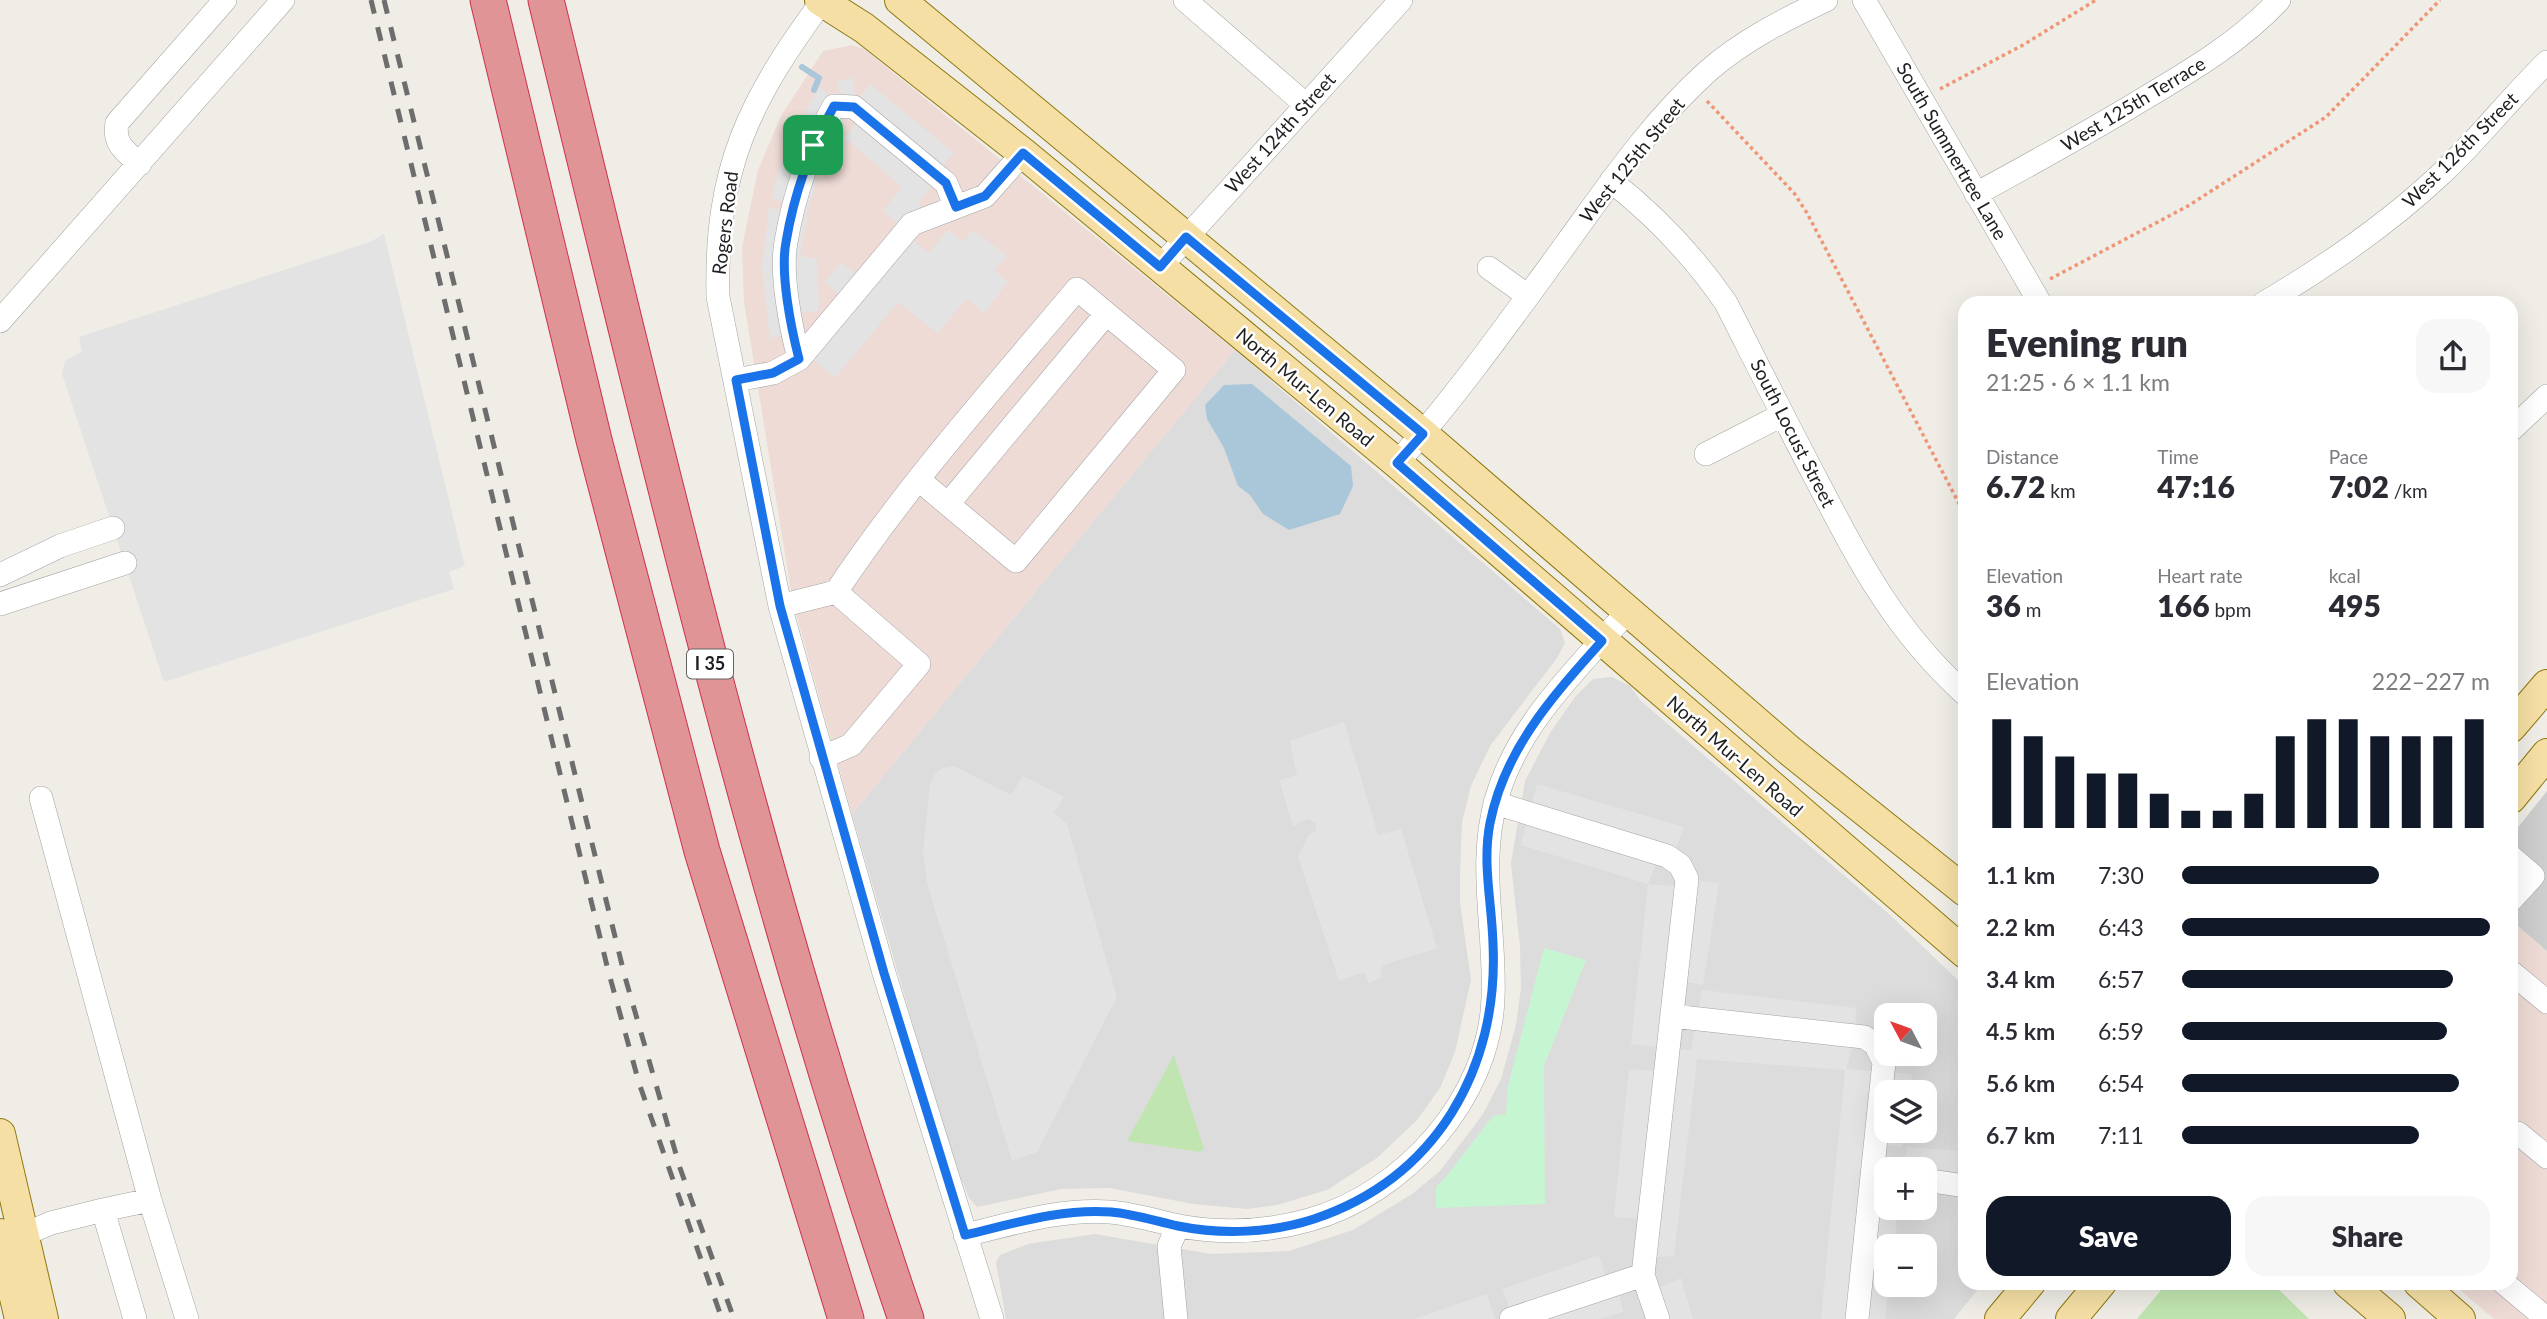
<!DOCTYPE html>
<meta charset="utf-8">
<style>
:root{--surface:#fff;--page:#f7f7f7;--text:#2b2b33;--muted:#7c7c81;--accent:#111827}
body{margin:0;font-family:Lato,sans-serif;background:var(--page);color:var(--text);height:100vh;display:flex;flex-direction:column;font-size:26px;white-space:nowrap}
*{box-sizing:border-box;margin:0}
p{font-size:23px;color:var(--muted)}
.icon{flex:none;width:38px;height:38px;fill:none;stroke:currentColor;stroke-width:2;stroke-linecap:round;stroke-linejoin:round}
.map{position:relative;flex:1;overflow:hidden}
.details{position:absolute;left:1958px;top:296px;width:560px;height:994px;display:flex;flex-direction:column;background:var(--surface);border-radius:21px;box-shadow:0 7px 28px #0002}
.details>*{flex:none}
.needle{width:46px;rotate:311deg}
.buttons{position:absolute;left:1874px;top:1003px;display:grid;gap:14px}
.buttons a{display:grid;place-items:center;width:63px;height:63px;border-radius:14px;background:var(--surface);box-shadow:0 7px 28px #0002;font-size:35px}
.pin{position:absolute;display:grid;place-items:center;width:60px;height:60px;color:#fff;margin:-30px;border-radius:14px;box-shadow:0 4px 10px #0006}
.round{display:grid;place-items:center;flex:none;width:74px;height:74px;border-radius:21px;background:var(--page)}
.headline{display:flex;align-items:center;justify-content:space-between;height:119px;padding:0 28px}
h1{font-size:38px;font-weight:800;line-height:52px}
.metrics{display:grid;grid-template-columns:repeat(3,1fr);gap:10px;height:119px;padding:7px 28px}
.metrics div{display:grid;align-content:center}
.metrics b{font-size:30px;font-weight:800}
.metrics small{font-size:19px;font-weight:400}
.metrics p{font-size:19px}
.chart{height:196px;padding:14px 28px}
.chart p{display:flex;justify-content:space-between}
.chart svg{width:100%;height:126px;margin-top:7px;stroke:var(--accent);stroke-width:6}
.primary-button{display:flex;gap:14px;margin-top:auto;padding:14px 28px}
.primary-button a{flex:1;height:80px;border-radius:21px;background:var(--accent);color:#fff;font-size:28px;font-weight:800;line-height:80px;text-align:center}
.primary-button a+a{background:var(--page);color:var(--text)}
ul{padding:0 28px;list-style:none;font-size:23px}
li{display:grid;grid-template-columns:112px 84px 1fr;align-items:center;height:52px}
li i{height:18px;border-radius:9px;background:var(--accent)}
.map>svg:first-child{display:block}
</style>
<div class="map">
<svg width="2547" height="1319" viewBox="0 0 2547 1319">
<rect width="100%" height="100%" fill="#efede6"/>
<path fill="#dddcdc" fill-rule="evenodd" d="M 1235,350 L 1560,629 L 1565,643 L 1557,658 L 1490,746 L 1471,786 L 1462,822 L 1460,873 L 1460,903 L 1471,980 L 1455,1052 L 1440,1088 L 1417,1120 L 1377,1158 L 1327,1190 L 1277,1205 L 1247,1209 L 1193,1204 L 1110,1188 L 1061,1189 L 977,1207 L 969,1198 L 948,1146 L 852,814 Z
M 1612,677 L 1630,686 L 1641,701 L 1889,914 L 1965,987 L 1965,1283 L 1983,1283 L 1954,1319 L 1006,1319 L 996,1262 L 1000,1255 L 1028,1244 L 1095,1234 L 1211,1254 L 1289,1251 L 1353,1230 L 1412,1194 L 1440,1171 L 1483,1114 L 1501,1079 L 1516,1025 L 1521,988 L 1520,947 L 1511,863 L 1525,781 L 1550,733 L 1575,697 L 1593,679 ZM 1886,1015 L 1925,1015 L 1925,1054 L 1886,1054 ZM 1886,1092 L 1925,1092 L 1925,1130 L 1886,1130 ZM 1886,1169 L 1925,1169 L 1925,1208 L 1886,1208 ZM 1886,1246 L 1925,1246 L 1925,1284 L 1886,1284 Z"/>
<path fill="#eedbd6" d="M 852,45 L 864,49 L 1235,350 L 852,814 L 793,603 L 744,302 L 742,247 L 758,170 L 781,116 L 823,51 Z
M 2511,920 L 2547,951 L 2547,1319 L 2494,1319 L 2452,1283 L 2511,1283 Z"/>
<path fill="#cdcdcd" d="M 2547,791 L 2547,951 L 2511,920 L 2511,836 Z"/>
<path fill="#c1e5b0" d="M 1174,1055 L 1204,1149 L 1200,1152 L 1127,1141 Z
M 2167,1283 L 2272,1283 L 2309,1319 L 2137,1319 Z"/>
<path fill="#c6f5d2" d="M 1544,948 L 1586,960 L 1544,1066 L 1545,1204 L 1436,1208 L 1436,1187 L 1446,1177 L 1493,1116 L 1506,1114 L 1508,1086 Z"/>
<path fill="#e3e3e3" d="M 853,78 L 855,96 L 860,97 L 870,84 L 954,153 L 935,174 L 939,178 L 919,202 L 921,208 L 900,225 L 883,211 L 902,187 L 844,137 L 856,125 L 850,118 L 845,119 L 822,163 L 809,207 L 800,256 L 817,259 L 819,311 L 791,314 L 792,330 L 770,339 L 762,267 L 769,208 L 785,210 L 787,202 L 771,198 L 778,174 L 790,140 L 819,87 L 835,100 L 839,98 L 838,81 Z
M 948,230 L 963,242 L 973,230 L 1007,256 L 994,270 L 1008,282 L 984,313 L 967,298 L 938,333 L 898,302 L 835,378 L 804,352 L 904,234 L 929,253 Z
M 384,234 L 465,566 L 449,572 L 454,589 L 164,682 L 62,374 L 65,361 L 82,352 L 79,337 L 370,242 Z
M 842,263 L 856,275 L 840,295 L 825,282 Z
M 1344,722 L 1378,835 L 1401,829 L 1437,948 L 1384,965 L 1380,970 L 1382,978 L 1368,983 L 1364,972 L 1339,981 L 1298,857 L 1309,835 L 1316,830 L 1316,823 L 1308,819 L 1293,826 L 1279,780 L 1297,775 L 1290,741 Z
M 954,766 L 1011,795 L 1023,776 L 1064,797 L 1054,813 L 1067,824 L 1117,997 L 1037,1152 L 1012,1161 L 927,883 L 923,852 L 930,785 L 935,774 L 943,768 Z
M 1537,784 L 1684,827 L 1676,848 L 1667,856 L 1659,854 L 1648,884 L 1685,887 L 1687,879 L 1719,883 L 1703,985 L 1676,980 L 1668,1049 L 1691,1050 L 1702,990 L 1856,1008 L 1855,1036 L 1846,1069 L 1912,1074 L 1909,1092 L 1886,1092 L 1886,1130 L 1904,1131 L 1902,1147 L 1876,1143 L 1868,1216 L 1897,1218 L 1894,1246 L 1886,1246 L 1889,1285 L 1885,1319 L 1821,1319 L 1845,1070 L 1697,1059 L 1674,1256 L 1645,1258 L 1649,1219 L 1614,1217 L 1629,1069 L 1665,1072 L 1668,1049 L 1631,1044 L 1648,884 L 1521,845 Z
M 1907,1147 L 1961,1151 L 1954,1182 L 1925,1169 L 1903,1169 Z
M 1599,1255 L 1608,1286 L 1617,1284 L 1623,1312 L 1599,1319 L 1511,1319 L 1514,1318 L 1502,1289 Z
M 1681,1278 L 1693,1319 L 1654,1319 L 1649,1292 Z
M 1487,1294 L 1495,1319 L 1414,1319 Z"/>
<path fill="#aac7d9" d="M 1252,384 L 1351,466 L 1353,486 L 1340,514 L 1289,530 L 1263,514 L 1250,495 L 1238,486 L 1224,448 L 1207,419 L 1205,405 L 1224,385 Z"/>
<g fill="none" stroke-linecap="round" stroke-linejoin="round">
<path stroke="#aac7d9" stroke-width="6" d="M 802,67 L 819,78 L 814,90"/>
<defs>
<path id="minor" d="M 823,0 C 748,102 715,169 718,297 L 780,606 L 884,973 L 992,1319
M 1185,0 L 1305,104
M 1864,0 L 2040,303
M 140,164 C 125,151 113,144 117,123 L 225,0
M 1611,181 C 1657,217 1693,255 1726,303 C 1755,360 1784,418 1814,475 C 1858,559 1893,629 1965,694
M 1976,194 C 2033,163 2089,132 2145,98 C 2192,70 2241,41 2279,0
M 1160,267 L 1401,0
M 1489,268 L 1528,296
M 2264,303 C 2327,266 2388,224 2441,174 C 2479,139 2510,98 2547,62
M 0,321 L 283,0
M 799,359 C 791,328 780,273 786,242 C 794,194 811,147 834,106 L 854,107 L 935,174 L 946,183 L 956,207
M 736,380 L 773,373 L 799,359 L 912,224 L 985,196 L 1023,153
M 2511,430 L 2547,396
M 1706,454 L 1782,415
M 1397,463 C 1458,394 1512,318 1566,244 C 1610,183 1652,121 1708,71 C 1742,41 1785,19 1826,0
M 948,504 L 1106,314
M 0,575 L 60,546 L 113,528
M 836,592 C 907,485 994,388 1077,289 L 1174,370 L 1016,561 L 919,480
M 0,604 L 125,563
M 780,606 L 836,592 L 919,664 L 851,745 L 821,758
M 41,798 L 150,1200 L 103,1210
M 1495,803 L 1667,856 L 1680,865 L 1687,879 L 1643,1275 L 1658,1319
M 2511,857 L 2533,876 L 2511,900
M 2511,972 L 2547,1002
M 1672,1016 L 1864,1037 L 1875,1044 L 1884,1062 L 1857,1319
M 2511,1133 L 2518,1133 L 2547,1157
M 1925,1180 L 1965,1186
M 150,1200 L 187,1319
M 965,1235 C 1012,1224 1061,1208 1110,1212 C 1134,1214 1156,1221 1179,1226 C 1223,1234 1267,1232 1309,1220 C 1404,1194 1490,1098 1493,998 C 1496,930 1477,864 1497,797 C 1519,722 1578,669 1628,611
M 11,1240 L 51,1223 L 103,1210 L 135,1319
M 2504,1283 L 2547,1319
M 1176,1319 L 1169,1246 L 1178,1226
M 1511,1319 L 1643,1275"/>
<path id="major" d="M 820,0 L 864,28 L 1023,153 L 1397,463 L 1965,953
M 900,0 L 1423,434 L 1790,751 L 1965,891
M 2511,727 L 2547,685
M 2511,798 L 2547,754
M 0,1134 L 43,1319
M 0,1234 L 20,1319
M 2348,1283 L 2390,1319
M 2419,1283 L 2460,1319
M 2000,1319 L 2030,1283
M 2071,1319 L 2101,1283"/>
<path id="highway" d="M 488,0 L 594,440 L 702,851 L 846,1319
M 546,0 C 654,443 758,887 906,1319"/>
</defs>
<use href="#minor" stroke="#a3a3a3" stroke-width="24"/>
<use href="#major" stroke="#8e780c" stroke-width="32"/>
<use href="#highway" stroke="#cd324f" stroke-width="37"/>
<path stroke="#ef9677" stroke-width="3.5" stroke-dasharray="3.5 3.5" stroke-linecap="butt" d="M 1940,89 L 2023,45 L 2096,0
M 1707,101 L 1794,193 L 1807,213 L 1965,515
M 2050,279 L 2188,206 L 2326,117 L 2440,0"/>
<use href="#minor" stroke="#fff" stroke-width="23"/>
<use href="#major" stroke="#f5dfa5" stroke-width="30"/>
<use href="#highway" stroke="#e09496" stroke-width="35"/>
<path stroke="#6d6d6d" stroke-width="5" stroke-dasharray="14 14" stroke-linecap="butt" d="M 371,0 L 608,970 L 639,1083 L 722,1319
M 384,0 L 625,977 L 680,1168 L 734,1319"/>
</g>
<g fill="none" stroke-linecap="round" stroke-linejoin="round">
<defs>
<path id="route" d="M 834,106 L 854,107 L 946,183 L 956,207 L 985,196 L 1023,153 L 1160,267 L 1186,237 L 1423,434 L 1397,463 L 1602,641 C 1553,696 1505,748 1490,823 C 1482,864 1492,903 1493,944 C 1499,1069 1436,1178 1314,1219 C 1271,1233 1222,1235 1178,1226 C 1155,1221 1134,1214 1111,1212 C 1062,1208 1012,1224 965,1235 L 884,973 L 780,606 L 736,380 L 773,373 L 799,359 C 791,328 780,273 786,242 C 794,194 811,147 834,106 Z"/>
</defs>
<use href="#route" stroke="#fff" stroke-width="14"/>
<use href="#route" stroke="#1a73e8" stroke-width="9"/>
</g>
<g text-anchor="middle" stroke-width="5" stroke-linejoin="round" paint-order="stroke">
<rect fill="#fff" stroke="#626262" stroke-width="2" x="687" y="649.5" width="46" height="29" rx="5"/>
<g font-size="18" font-weight="bold" fill="#1f1f1f">
<text x="710" y="670">I 35</text>
</g>
<g font-size="19" fill="#1f1f1f" stroke="#fff">
<text transform="translate(2133 104) rotate(-31)" y="7">West 125th Terrace</text>
<text transform="translate(1280 133) rotate(-48)" y="7">West 124th Street</text>
<text transform="translate(2460 150) rotate(-45)" y="7">West 126th Street</text>
<text transform="translate(1952 151) rotate(60)" y="7">South Summertree Lane</text>
<text transform="translate(1632 160) rotate(-51)" y="7">West 125th Street</text>
<text transform="translate(725 223) rotate(-83)" y="7">Rogers Road</text>
<text transform="translate(1305 387) rotate(40)" y="7">North Mur-Len Road</text>
<text transform="translate(1793 433) rotate(63)" y="7">South Locust Street</text>
<text transform="translate(1735 756) rotate(41)" y="7">North Mur-Len Road</text>
</g>
</g>
</svg>
<div class="buttons">
<a><svg class="needle" viewBox="-14 -14 28 28"><path d="M0-13l5 13h-10z" fill="#e53935"/><path d="M0 13l5-13h-10z" fill="#7c7c81"/></svg></a>
<a><svg class="icon" aria-label="layers" viewBox="0 0 24 24"><path d="M12 4l9 5-9 5-9-5zM3 14l9 5 9-5"/></svg></a>
<a>+</a>
<a>−</a>
</div>
<div class="pin" style="left:813px;top:145px;background:#1e9e55"><svg class="icon" aria-label="arrive" viewBox="0 0 24 24"><path d="M6 21V4h12l-3 4 3 4H6"/></svg></div>
<section class="details">
<div class="headline"><div><h1>Evening run</h1><p>21:25 · 6 × 1.1 km</p></div><a class="round"><svg class="icon" aria-label="share" viewBox="0 0 24 24"><path d="M12 15V3M7 8l5-5 5 5M5 13v7h14v-7"/></svg></a></div>
<div class="metrics">
<div><p>Distance</p><b>6.72<small> km</small></b></div>
<div><p>Time</p><b>47:16</b></div>
<div><p>Pace</p><b>7:02<small> /km</small></b></div>
</div>
<div class="metrics">
<div><p>Elevation</p><b>36<small> m</small></b></div>
<div><p>Heart rate</p><b>166<small> bpm</small></b></div>
<div><p>kcal</p><b>495</b></div>
</div>
<div class="chart"><p><span>Elevation</span>222–227 m</p>
<svg viewBox="0 0 160 44" preserveAspectRatio="none"><path d="M5 44V6M15 44V12M25 44V19M35 44V25M45 44V25M55 44V32M65 44V38M75 44V38M85 44V32M95 44V12M105 44V6M115 44V6M125 44V12M135 44V12M145 44V12M155 44V6"/></svg>
</div>
<ul>
<li><b>1.1 km</b>7:30<i style="width:64%"></i></li>
<li><b>2.2 km</b>6:43<i style="width:100%"></i></li>
<li><b>3.4 km</b>6:57<i style="width:88%"></i></li>
<li><b>4.5 km</b>6:59<i style="width:86%"></i></li>
<li><b>5.6 km</b>6:54<i style="width:90%"></i></li>
<li><b>6.7 km</b>7:11<i style="width:77%"></i></li>
</ul>
<div class="primary-button"><a>Save</a><a>Share</a></div>
</section>
</div>
